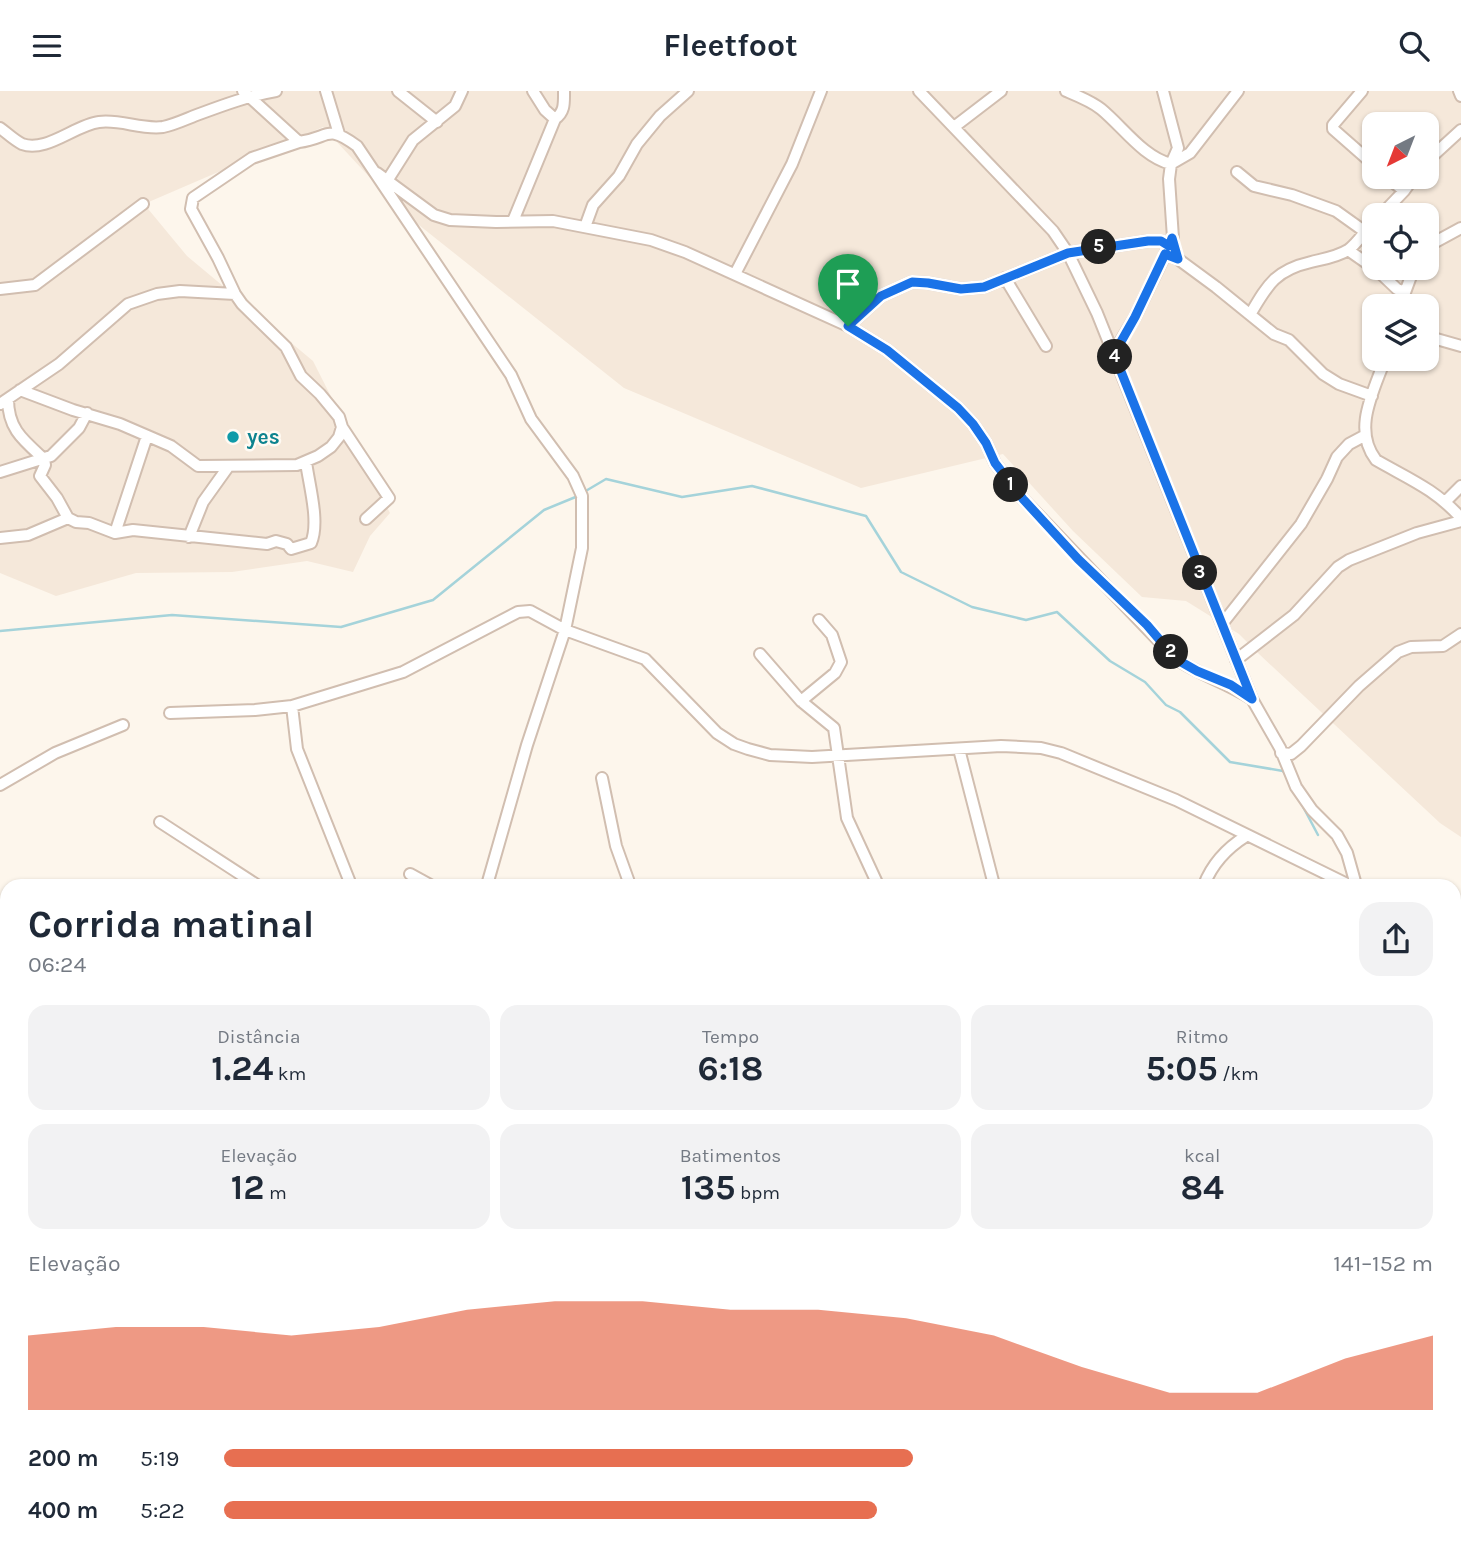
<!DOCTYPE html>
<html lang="pt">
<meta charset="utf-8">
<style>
:root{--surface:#fff;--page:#f2f2f3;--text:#1f2937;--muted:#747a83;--accent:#e76f51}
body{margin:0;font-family:Karla,sans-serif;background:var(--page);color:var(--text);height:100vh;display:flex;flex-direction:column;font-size:26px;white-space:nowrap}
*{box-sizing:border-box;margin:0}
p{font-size:23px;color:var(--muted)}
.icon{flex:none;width:38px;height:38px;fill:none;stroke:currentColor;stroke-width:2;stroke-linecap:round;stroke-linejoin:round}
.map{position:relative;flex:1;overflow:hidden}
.details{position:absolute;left:0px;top:788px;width:1461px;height:674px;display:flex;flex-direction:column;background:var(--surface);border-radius:21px 21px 0 0;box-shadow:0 2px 5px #0004}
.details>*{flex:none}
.needle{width:46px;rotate:222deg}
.fabs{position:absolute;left:1362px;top:21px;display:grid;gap:14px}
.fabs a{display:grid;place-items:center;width:77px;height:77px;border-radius:14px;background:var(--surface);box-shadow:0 2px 5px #0004;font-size:35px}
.pin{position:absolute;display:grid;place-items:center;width:60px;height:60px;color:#fff;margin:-72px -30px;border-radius:50% 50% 50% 0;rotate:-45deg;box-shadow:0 0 7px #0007}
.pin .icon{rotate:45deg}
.km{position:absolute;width:35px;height:35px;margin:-18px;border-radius:50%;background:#222;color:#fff;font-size:19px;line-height:35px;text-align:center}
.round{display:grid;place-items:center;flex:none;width:74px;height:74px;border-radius:21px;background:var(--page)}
.summary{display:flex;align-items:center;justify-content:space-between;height:119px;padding:0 28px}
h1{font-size:38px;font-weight:700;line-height:52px}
.figures{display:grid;grid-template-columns:repeat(3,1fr);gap:10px;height:119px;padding:7px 28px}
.figures div{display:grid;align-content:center;border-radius:18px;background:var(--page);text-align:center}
.figures b{font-size:35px;font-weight:700}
.figures small{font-size:19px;font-weight:400}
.figures p{font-size:19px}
.chart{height:196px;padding:14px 28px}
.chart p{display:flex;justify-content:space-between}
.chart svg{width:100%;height:126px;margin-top:7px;fill:var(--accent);opacity:.7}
ul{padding:0 28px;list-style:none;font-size:23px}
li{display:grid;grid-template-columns:112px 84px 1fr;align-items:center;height:52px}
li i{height:18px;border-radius:9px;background:var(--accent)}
header{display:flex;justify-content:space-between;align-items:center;height:91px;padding:0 28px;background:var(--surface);font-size:32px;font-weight:700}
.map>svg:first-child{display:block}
</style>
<header><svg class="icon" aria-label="menu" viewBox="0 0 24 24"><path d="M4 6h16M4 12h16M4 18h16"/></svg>Fleetfoot<svg class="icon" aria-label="search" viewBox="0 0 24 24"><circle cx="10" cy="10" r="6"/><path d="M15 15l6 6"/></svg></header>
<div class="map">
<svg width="1461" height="1461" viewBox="0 0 1461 1461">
<rect width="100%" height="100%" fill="#fdf6ec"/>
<path fill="#f5e8da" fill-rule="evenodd" d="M 0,0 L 1461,0 L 1461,746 L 1440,732 L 1259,563 L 1239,543 L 1186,510 L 1142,506 L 1073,440 L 1003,363 L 861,397 L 624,297 L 400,119 L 323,36 L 144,113 L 187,165 L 313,270 L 390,422 L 370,445 L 353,481 L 307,470 L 232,481 L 136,482 L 56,505 L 0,482 ZM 1374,33 L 1426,33 L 1426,86 L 1374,86 ZM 1374,124 L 1426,124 L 1426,177 L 1374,177 ZM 1374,215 L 1426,215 L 1426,268 L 1374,268 Z"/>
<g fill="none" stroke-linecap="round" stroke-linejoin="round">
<path stroke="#a5d3da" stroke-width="2.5" d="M 584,401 L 606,388 L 682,406 L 752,395 L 866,425 L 901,481 L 972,516 L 1026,529 L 1057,521 L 1110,570 L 1145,591 L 1166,614 L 1180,621 L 1230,671 L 1283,680 L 1287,686
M 0,540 L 172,524 L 341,536 L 433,509 L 544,419 L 578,405
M 1300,710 L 1318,744"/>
<defs>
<path id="minor" d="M 243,0 L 299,51 C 330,47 326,32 357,55 L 511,284 L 531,328 L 573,385 L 582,405 L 582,457 L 565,539 L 527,654 L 487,794
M 326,0 L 339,43
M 398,0 L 437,31
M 533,0 L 545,19 L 555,28
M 919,0 L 1053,140 L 1068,162 L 1097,222 L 1252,608 L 1280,657 L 1296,696 L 1312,719 L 1337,744 L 1347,762 L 1356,794
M 1066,0 C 1078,5 1091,10 1101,18 C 1123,36 1143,66 1171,73 L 1190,62 L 1238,0
M 1362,0 L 1333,34 L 1333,38 L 1374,74
M 1459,0 L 1461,5
M 954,36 L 1001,0
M 0,37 C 7,42 14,49 22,53 C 46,62 75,34 99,31 C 121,28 141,39 163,36 C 173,34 184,29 194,25 C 221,15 247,5 276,0
M 1426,71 L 1461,39
M 1237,81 L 1254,95 L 1292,104 L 1336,120 L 1364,140
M 377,82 L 434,124 L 450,129 L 496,131 L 553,130 L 651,149 L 685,161 L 848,235 L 887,259 L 958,317 L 973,333 L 986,352 L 995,372 L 1023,408 L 1176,568 C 1200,584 1227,592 1252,608
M 1387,86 L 1404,100
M 387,90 L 413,49 L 455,15 L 462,0
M 1381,124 L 1404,100 L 1414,86
M 513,130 L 555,28 C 565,21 564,12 564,0
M 585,136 L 593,114 L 619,85 L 637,53 L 660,25 L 688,0
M 1426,156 L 1461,137
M 1348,159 L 1378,180 L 1397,198 L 1405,201
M 1165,163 L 1178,168 L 1216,196 L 1274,243 L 1289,249 L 1323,283 L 1339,293 L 1372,305
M 735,183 L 792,73 L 821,0
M 1005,187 L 1046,255
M 0,198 L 35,194 L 143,113
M 1400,215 L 1414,177
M 1251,222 C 1268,193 1276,179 1311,171 C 1323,168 1337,166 1348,159 C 1358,152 1365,139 1374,131
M 848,235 L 881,205 L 912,191 L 928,192 L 961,198 L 984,196 L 1068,162 L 1148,150 L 1161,150 L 1169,155
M 1426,245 L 1461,255
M 1113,263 L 1135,226 L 1173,147 L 1169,88 L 1171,73 L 1178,57 L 1163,0
M 1385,268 C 1374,300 1352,338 1376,369 C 1409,388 1435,398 1461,427
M 20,299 L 73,319 L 120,333 L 171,355 L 198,375 L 297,374 L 318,365 L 331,356 L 339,346 L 342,336 L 339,326 L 320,303 L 301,285 L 286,256 L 242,213 L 235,203 L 218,167 L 191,118 L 193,107 L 252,67 L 299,51
M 8,308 C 8,338 23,349 44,368 L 45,374 L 40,385 L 57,407 L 68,427 L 76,431 L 89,432 L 115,442 L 133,439 L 267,453 L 276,450 L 287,453 L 291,458 L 311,452 C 320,431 309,394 306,371
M 0,313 L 59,273 L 128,213 L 157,203 L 180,200 L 235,203
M 342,336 L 389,407 L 366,428
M 0,381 L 51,365 L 79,337 L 87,322
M 1446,410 L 1461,395
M 115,442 L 147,345
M 189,446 L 203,411 L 228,376
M 0,447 L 28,444 L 68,427
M 1222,533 L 1301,433 L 1327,388 L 1337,366 L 1349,353 L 1364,345
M 760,563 L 801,610 L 834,637 L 847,727 L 878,794
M 1236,569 L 1294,524 L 1338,476 L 1349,469 L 1417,442 L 1461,430
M 801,610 L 835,582 L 841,571 L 832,544 L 819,529
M 292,615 L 297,658 L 351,794
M 170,622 L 255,619 L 292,615 L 403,581 L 518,521 L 530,520 L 565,539 L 645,568 L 717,642 L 734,653 L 748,658 L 770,664 L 812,666 L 1001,655 L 1041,657 L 1061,662 L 1176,709 L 1349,794
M 959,658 L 994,794
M 1281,662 L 1291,663 L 1301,655 L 1359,595 L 1398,561 L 1411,556 L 1443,555 L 1461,543
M 602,687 L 616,755 L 630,794
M 0,694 L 55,662 L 123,634
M 160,731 L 257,794
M 410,783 L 430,794
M 1204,794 C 1212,773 1227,757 1246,745
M 0,986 L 6,984
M 1454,1184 L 1461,1198
M 0,1217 L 7,1227
M 1454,1275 L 1461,1255
M 0,1279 L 7,1274
M 1454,1304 L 1461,1304
M 148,1454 L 150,1461
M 474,1454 L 476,1461
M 955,1454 L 960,1461
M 1016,1454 L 1017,1461
M 1132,1454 L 1133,1461
M 1355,1454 L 1358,1461
M 1449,1454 L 1450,1461
M 1,1461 L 26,1454
M 649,1461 L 669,1454
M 1031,1461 L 1050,1454"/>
</defs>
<use href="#minor" stroke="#d1beb0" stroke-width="14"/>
<use href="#minor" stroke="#fff" stroke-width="10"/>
</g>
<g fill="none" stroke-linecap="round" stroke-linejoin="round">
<defs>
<path id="route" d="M 1172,147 L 1178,168 L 1165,163 L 1135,226 L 1114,263 L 1252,608 L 1231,594 L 1197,580 L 1176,568 L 1147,534 L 1078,468 L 1023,408 L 995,372 L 986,352 L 973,333 L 958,317 L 887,259 L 848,235 L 881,205 L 912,191 L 928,192 L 961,198 L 984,196 L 1068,162 L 1148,150 L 1161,150 L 1169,155 Z"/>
</defs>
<use href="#route" stroke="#fff" stroke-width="14"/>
<use href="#route" stroke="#1a73e8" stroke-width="9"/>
</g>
<circle fill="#0f9aa8" stroke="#fffaf3" stroke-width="2.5" cx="233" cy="346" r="7"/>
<g text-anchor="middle" stroke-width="5" stroke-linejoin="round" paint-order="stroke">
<g font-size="21" font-weight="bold" fill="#0d838f" stroke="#fffaf3" text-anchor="start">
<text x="247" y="353">yes</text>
</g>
</g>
</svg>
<div class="fabs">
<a><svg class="needle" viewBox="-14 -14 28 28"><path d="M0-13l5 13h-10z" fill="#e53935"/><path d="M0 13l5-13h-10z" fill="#747a83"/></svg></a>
<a><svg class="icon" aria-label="locate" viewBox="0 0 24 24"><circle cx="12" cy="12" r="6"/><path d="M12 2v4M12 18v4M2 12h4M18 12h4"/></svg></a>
<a><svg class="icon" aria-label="layers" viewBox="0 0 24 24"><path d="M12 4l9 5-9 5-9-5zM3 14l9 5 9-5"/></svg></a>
</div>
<div class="pin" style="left:848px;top:235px;background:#1e9e55"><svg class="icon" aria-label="arrive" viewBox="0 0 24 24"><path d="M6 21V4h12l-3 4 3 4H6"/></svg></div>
<b class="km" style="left:1011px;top:394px">1</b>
<b class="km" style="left:1171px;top:561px">2</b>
<b class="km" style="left:1200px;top:482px">3</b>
<b class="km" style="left:1115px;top:266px">4</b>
<b class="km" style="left:1099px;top:156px">5</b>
<section class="details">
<div class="summary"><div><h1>Corrida matinal</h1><p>06:24</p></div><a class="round"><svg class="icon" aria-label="share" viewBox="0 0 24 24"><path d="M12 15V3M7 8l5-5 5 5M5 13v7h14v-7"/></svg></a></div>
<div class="figures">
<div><p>Distância</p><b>1.24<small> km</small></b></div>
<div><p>Tempo</p><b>6:18</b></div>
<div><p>Ritmo</p><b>5:05<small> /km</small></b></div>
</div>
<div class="figures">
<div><p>Elevação</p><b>12<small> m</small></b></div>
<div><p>Batimentos</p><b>135<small> bpm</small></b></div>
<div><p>kcal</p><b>84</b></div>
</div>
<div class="chart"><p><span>Elevação</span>141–152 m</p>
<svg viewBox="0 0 160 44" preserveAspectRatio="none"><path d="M0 44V18L10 15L20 15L30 18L40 15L50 9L60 6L70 6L80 9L90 9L100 12L110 18L120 29L130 38L140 38L150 26L160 18V44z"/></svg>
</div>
<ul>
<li><b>200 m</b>5:19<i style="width:57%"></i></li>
<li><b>400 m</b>5:22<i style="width:54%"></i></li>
</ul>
</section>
</div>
